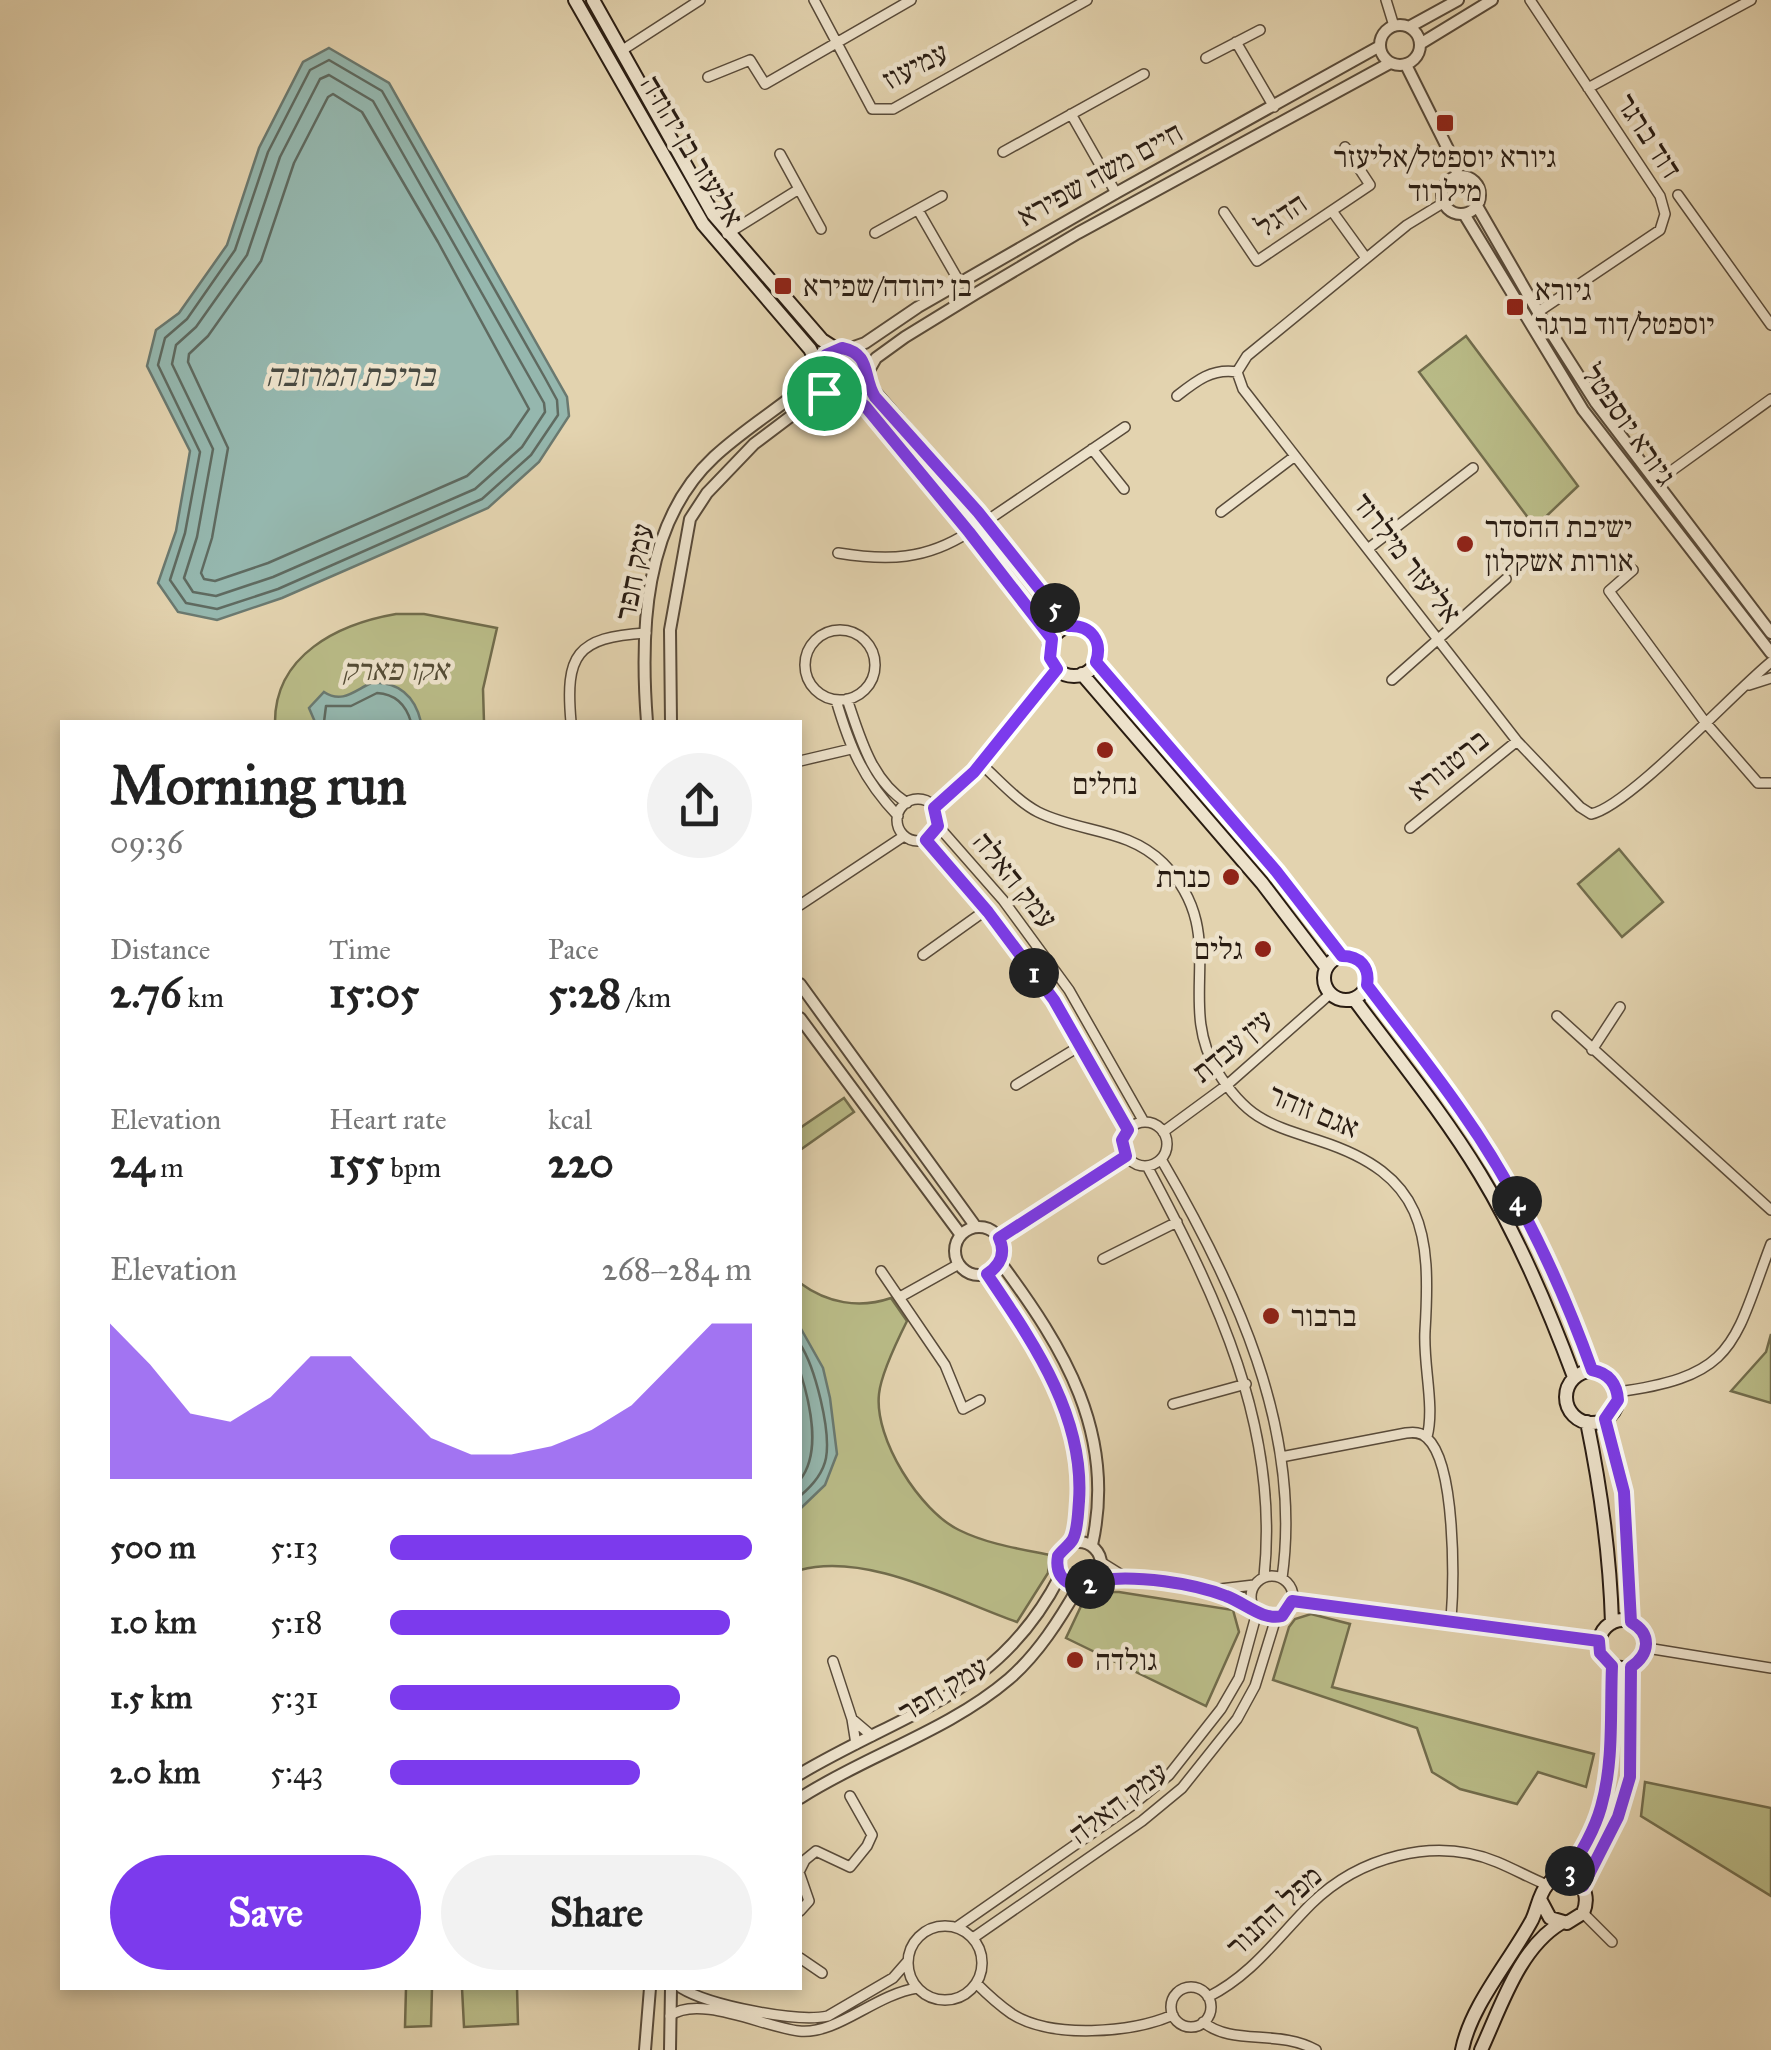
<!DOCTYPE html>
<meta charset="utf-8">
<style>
:root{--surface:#fff;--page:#f2f2f2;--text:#222;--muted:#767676;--accent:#7c3aed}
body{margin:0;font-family:"IM FELL Great Primer","Frank Ruhl Libre",serif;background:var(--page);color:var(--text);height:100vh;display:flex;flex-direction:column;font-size:38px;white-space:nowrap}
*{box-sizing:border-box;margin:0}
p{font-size:32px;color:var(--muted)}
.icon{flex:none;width:55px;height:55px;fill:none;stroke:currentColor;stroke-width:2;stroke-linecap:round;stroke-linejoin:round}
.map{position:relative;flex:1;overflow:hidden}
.panel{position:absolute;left:60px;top:720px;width:742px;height:1270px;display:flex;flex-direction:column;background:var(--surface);border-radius:0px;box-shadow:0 5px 15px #0003}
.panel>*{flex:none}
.pin{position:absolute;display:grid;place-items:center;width:85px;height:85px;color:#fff;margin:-42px;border:5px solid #fff;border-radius:50%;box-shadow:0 2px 10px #0007}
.km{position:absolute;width:50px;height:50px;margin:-25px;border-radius:50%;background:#222;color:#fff;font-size:28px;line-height:50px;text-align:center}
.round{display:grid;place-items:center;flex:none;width:105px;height:105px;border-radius:52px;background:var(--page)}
.headline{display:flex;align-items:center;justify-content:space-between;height:170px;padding:0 50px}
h1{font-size:55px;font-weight:700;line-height:75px}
.metrics{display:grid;grid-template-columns:repeat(3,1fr);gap:15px;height:170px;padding:10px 50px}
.metrics div{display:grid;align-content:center}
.metrics b{font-size:42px;font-weight:700}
.metrics small{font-size:28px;font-weight:400}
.metrics p{font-size:28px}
.chart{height:280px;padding:20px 50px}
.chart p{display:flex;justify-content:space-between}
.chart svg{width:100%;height:180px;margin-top:10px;fill:var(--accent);opacity:.7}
.button{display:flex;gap:20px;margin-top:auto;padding:20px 50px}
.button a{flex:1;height:115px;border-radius:60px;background:var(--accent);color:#fff;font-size:40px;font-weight:700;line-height:115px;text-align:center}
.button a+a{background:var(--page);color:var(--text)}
ul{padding:0 50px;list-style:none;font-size:32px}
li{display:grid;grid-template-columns:160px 120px 1fr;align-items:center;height:75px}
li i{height:25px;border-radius:12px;background:var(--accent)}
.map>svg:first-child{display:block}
</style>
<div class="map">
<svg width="1771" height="2050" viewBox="0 0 1771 2050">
<rect width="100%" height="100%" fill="#e3d3af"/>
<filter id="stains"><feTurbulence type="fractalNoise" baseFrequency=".002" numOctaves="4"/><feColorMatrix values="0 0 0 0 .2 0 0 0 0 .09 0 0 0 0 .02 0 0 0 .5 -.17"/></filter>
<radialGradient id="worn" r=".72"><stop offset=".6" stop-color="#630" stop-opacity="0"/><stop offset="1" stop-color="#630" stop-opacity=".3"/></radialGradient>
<path fill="#b9bb87" stroke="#716c4c" stroke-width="2.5" d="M 1466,336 L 1578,486 L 1535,527 L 1419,372 Z
M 396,614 L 424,614 L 497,628 L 483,689 L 484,722 L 275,722 C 275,655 338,624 396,614 Z
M 1619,849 L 1663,902 L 1622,937 L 1578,884 Z
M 844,1098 L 854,1112 L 800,1150 L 800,1128 Z
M 800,1283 C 827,1303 859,1309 891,1298 L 907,1321 C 898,1339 881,1374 879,1394 C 874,1439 920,1511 959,1530 C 987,1544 1020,1549 1050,1555 L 1048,1573 L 1017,1622 C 954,1600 868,1552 800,1570 Z
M 1771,1334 L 1771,1403 L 1731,1391 L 1766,1352 Z
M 1099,1592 L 1119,1592 L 1233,1610 L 1239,1632 L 1206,1706 L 1066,1638 L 1082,1604 Z
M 1311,1614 L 1350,1624 L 1332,1687 L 1594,1754 L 1586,1787 L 1538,1772 L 1517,1804 L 1460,1789 L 1432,1772 L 1417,1728 L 1273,1680 L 1289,1627 L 1295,1619 Z
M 1645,1782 L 1771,1808 L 1771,1896 L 1641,1816 Z
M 406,1988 L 432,1988 L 431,2026 L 405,2027 Z
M 462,1988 L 517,1988 L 518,2024 L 464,2027 Z"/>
<path fill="#95b7ae" stroke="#6a7970" stroke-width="2.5" d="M 329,48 L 389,83 L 567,397 L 569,416 L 539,462 L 488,508 L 282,598 L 217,620 L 178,612 L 158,583 L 176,531 L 190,451 L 147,366 L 156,330 L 179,313 L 227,245 L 259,148 L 303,62 Z
M 371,683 C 398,681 415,696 421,722 L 315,722 L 309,708 L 324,692 C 342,704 354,691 371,683 Z
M 800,1327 L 823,1368 L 830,1398 L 837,1454 L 825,1485 L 800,1509 Z"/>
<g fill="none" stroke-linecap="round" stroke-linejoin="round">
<path stroke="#5f6a60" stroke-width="2.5" d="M 329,60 L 382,91 L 545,378 L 557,400 L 558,415 L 531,455 L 482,499 L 278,589 L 217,609 L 186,603 L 170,580 L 185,533 L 200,452 L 158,365 L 165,338 L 187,319 L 235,250 L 268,152 L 310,70 Z
M 329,75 L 373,101 L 544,403 L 545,412 L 522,447 L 475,489 L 273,577 L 216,596 L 193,592 L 184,578 L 197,537 L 213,449 L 172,364 L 176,345 L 196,327 L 247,255 L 280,157 L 320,79 Z
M 333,94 L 362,112 L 438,242 L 529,409 L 510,437 L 467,476 L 268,563 L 215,581 L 204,579 L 201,573 L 212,538 L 228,448 L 188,362 L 189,354 L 208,336 L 261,261 L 294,163 L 328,97 Z
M 324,722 L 326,706 L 351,706 L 377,693 C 396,694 406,705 411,722
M 800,1344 C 815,1367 831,1430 826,1458 C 823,1474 812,1486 800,1496
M 800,1371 C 810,1403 822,1452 800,1480"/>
<defs>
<path id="minor" d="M 814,0 L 872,109 L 893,109 L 1087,0
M 1386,0 L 1394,26
M 1530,0 L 1660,196 L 1665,214 L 1660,230 L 1538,312
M 1236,42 L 1274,107
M 621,51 L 700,0
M 1206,58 L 1260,30
M 708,77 L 750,60 L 765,84 L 911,0
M 1588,88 L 1751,0
M 1071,114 L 1116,193
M 1003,152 L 1144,74
M 780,154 L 821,229
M 1678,195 L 1771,325
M 1443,203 L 1407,225 L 1247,356 L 1237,372 L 1243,389 L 1517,741 L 1580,807 L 1591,814 C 1628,807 1734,692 1771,662
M 918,210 L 960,283
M 1332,211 L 1366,258
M 1224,212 L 1257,261 L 1370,185 L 1345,147
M 875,233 L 942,196
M 727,234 L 799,189
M 1177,396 C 1196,381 1212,368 1237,372
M 1092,449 L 1124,489
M 1656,482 L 1771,399
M 1221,512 L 1295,456
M 985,522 L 1125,427
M 1369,548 L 1473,468
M 838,553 C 888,561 926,560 969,532
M 1633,570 L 1609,591 L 1705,722 L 1758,783 L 1771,783
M805 665a35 35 0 1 1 70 0a35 35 0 1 1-70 0Z
M 1392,680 L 1506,579
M 1749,685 L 1771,678
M 847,699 C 860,737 871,780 907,803
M 836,700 C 850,748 863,779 898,816
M 571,722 C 565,655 576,637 646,633
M 800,761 L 851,749
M 980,763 C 998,779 1017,801 1038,812 C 1080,833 1128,828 1163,863 C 1232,933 1174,1000 1217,1071 C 1247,1119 1268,1124 1320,1141 C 1425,1175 1431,1232 1425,1331 C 1423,1365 1435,1406 1427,1437
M897 820a21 21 0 1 1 42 0a21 21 0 1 1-42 0Z
M 935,808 L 974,772 L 1057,669
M 938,826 L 1003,900 L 1069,990 L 1144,1122
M 1410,828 L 1517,741
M 926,840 L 988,912 L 1054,1000 L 1127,1130
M 800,905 L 904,836
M 923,955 L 986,910
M 1557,1016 L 1771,1210
M 1592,1050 L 1620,1007
M 1016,1085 L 1080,1046
M1123 1144a22 22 0 1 1 44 0a22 22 0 1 1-44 0Z
M 1163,1132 L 1227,1085 L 1330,994
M 1161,1159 C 1234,1284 1303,1429 1282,1578
M 1147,1166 C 1216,1295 1280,1427 1264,1577
M 999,1238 L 1126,1156
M 1103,1259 L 1177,1222
M 881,1271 L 945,1365 L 963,1409 L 980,1400
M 900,1297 L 959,1264
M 1617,1392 C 1737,1376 1733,1344 1771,1244
M 1173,1404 L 1246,1384
M 1281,1457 L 1406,1433 C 1414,1432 1421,1432 1427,1438 C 1456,1464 1454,1582 1451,1620
M 1101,1562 L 1125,1577
M1251 1597a21 21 0 1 1 42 0a21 21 0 1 1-42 0Z
M 1095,1580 C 1149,1577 1202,1586 1253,1606
M 1212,1590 L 1254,1585
M 1293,1601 L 1599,1641
M 1647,1648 L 1771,1668
M 833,1661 L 852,1719 L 856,1744
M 852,1719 L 872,1736
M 800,1870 L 805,1860 L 816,1851 L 850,1867 L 867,1846 L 872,1835 L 850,1796
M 800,1875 L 809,1901 L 800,1911
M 1583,1913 L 1612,1942
M908 1963a37 37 0 1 1 74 0a37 37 0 1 1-74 0Z
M 957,1927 L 1131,1806 L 1169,1775 L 1221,1709 L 1239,1678 L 1257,1612
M 973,1938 L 1142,1821 L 1182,1788 L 1237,1719 L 1255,1686 L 1276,1618
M 800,1958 L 822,1973
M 976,1983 C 987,1994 999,2005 1012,2014 C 1052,2039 1131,2033 1173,2015
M1171 2007a20 20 0 1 1 40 0a20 20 0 1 1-40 0Z
M 681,1988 C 709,2005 796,2023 828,2016 L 893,1978 L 907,1962
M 1208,1997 C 1252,1975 1277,1938 1311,1904 C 1359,1857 1434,1836 1497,1862 C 1514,1869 1530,1878 1547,1885
M 670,2016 C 698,1994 764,2027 799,2031 C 837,2035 874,1995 917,1988
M 1203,2022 C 1232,2046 1279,2029 1316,2050"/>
<path id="tertiary" d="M1380 45a20 20 0 1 1 40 0a20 20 0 1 1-40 0Z
M 1409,27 L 1458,0
M 1420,44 L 1492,0
M 1406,65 L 1452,157 L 1458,176
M1442 195a19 19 0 1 1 38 0a19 19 0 1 1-38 0Z
M 1477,206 L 1538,312 L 1596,403 L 1771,633
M 1464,214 L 1583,410 L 1771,653
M 848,349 L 865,343 L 918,307 L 1116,193 L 1380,46
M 868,372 L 876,358 L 905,337 L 975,294 L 1078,233 L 1390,63
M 647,722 C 640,632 643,523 714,457 C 746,427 785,405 817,376
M 671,722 L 670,630 L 690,519 L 707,493 L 754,444 L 807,404 L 832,398
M 800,984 L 976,1227
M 800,1018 L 961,1235
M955 1251a24 24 0 1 1 48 0a24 24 0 1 1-48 0Z
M 1000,1262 C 1064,1348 1117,1434 1092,1545
M 987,1273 C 1044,1359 1095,1435 1072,1542
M1057 1564a22 22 0 1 1 44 0a22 22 0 1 1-44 0Z
M 800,1774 C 906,1711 999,1695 1060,1576
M 800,1798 C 867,1755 948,1731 1009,1679 C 1038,1654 1060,1619 1079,1586
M 645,2050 L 650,1988
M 670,2050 L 671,1988"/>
<path id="secondary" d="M 575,0 L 703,224 L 810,349 L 818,365
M 593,0 L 713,214 L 822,340 L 836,349
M816 374a26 26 0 1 1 52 0a26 26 0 1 1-52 0Z
M 866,383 L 978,512 L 1069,626
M 853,397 L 865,406 L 969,532 L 1052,639
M1049 651a25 25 0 1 1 50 0a25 25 0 1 1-50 0Z
M 1096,662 L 1277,871 L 1342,956
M 1082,674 L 1262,883 L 1326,967
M1324 978a22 22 0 1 1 44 0a22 22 0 1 1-44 0Z
M 1367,985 C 1428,1066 1489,1145 1536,1235 C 1559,1278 1576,1325 1592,1371
M 1354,999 C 1397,1057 1443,1113 1480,1174 C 1519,1238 1548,1307 1574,1377
M1566 1397a26 26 0 1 1 52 0a26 26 0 1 1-52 0Z
M 1605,1419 L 1624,1492 L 1631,1621
M 1587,1422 C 1601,1490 1610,1554 1612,1623
M1599 1644a24 24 0 1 1 48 0a24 24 0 1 1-48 0Z
M 1566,1877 C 1580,1854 1594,1832 1601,1807 C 1614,1762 1610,1711 1612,1666
M 1583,1886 L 1618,1817 L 1630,1777 L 1631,1667
M 1462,2050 C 1471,2005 1510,1961 1532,1920 C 1537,1910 1539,1894 1547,1885 C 1566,1862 1595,1886 1583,1913 L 1567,1923 L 1550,1918 L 1541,1901
M 1481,2050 C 1501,2007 1519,1948 1561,1923"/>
</defs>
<use href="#minor" stroke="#584a39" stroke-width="12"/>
<use href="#tertiary" stroke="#584a39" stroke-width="14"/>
<use href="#secondary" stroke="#291c12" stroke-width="16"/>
<use href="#minor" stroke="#ede2cb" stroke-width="9"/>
<use href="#tertiary" stroke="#ede2cb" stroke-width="10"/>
<use href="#secondary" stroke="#ede2cb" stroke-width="12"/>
</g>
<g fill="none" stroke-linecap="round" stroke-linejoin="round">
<defs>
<path id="route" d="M 824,393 L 838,400 L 853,397 L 865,406 L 969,532 L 1052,639 L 1050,658 L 1057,669 L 974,772 L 934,808 L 938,826 L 926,840 L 988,912 L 1054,1000 L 1128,1130 L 1122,1140 L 1126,1156 L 999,1238 C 1006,1253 1001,1265 987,1274 C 1032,1341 1085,1415 1079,1501 C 1078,1512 1078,1529 1073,1539 C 1070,1545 1062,1550 1058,1556 C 1055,1572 1062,1583 1078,1586 C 1087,1585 1093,1581 1101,1580 C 1136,1575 1193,1583 1226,1596 C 1245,1603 1263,1621 1282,1616 L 1292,1601 L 1599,1641 L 1600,1653 L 1612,1666 C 1610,1712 1614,1762 1601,1807 C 1594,1832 1580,1854 1566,1877 L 1583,1886 L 1618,1817 L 1630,1777 L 1631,1667 C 1650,1654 1652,1634 1631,1622 L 1624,1492 L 1605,1419 L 1618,1400 C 1617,1384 1609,1373 1592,1370 C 1559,1278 1517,1189 1460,1109 C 1431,1067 1398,1026 1367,985 C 1370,967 1360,956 1342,956 L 1276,871 L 1096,662 C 1103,641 1091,625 1069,626 L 978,512 L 875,397 C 862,377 872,354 842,348 L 826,355 L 816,372 L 824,393"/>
</defs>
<use href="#route" stroke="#fff" stroke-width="20"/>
<use href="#route" stroke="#7c3aed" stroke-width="12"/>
</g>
<g fill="#8f2418" stroke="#ede2cb" stroke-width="4">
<rect x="1435" y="113" width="20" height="20" rx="5"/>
<rect x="773" y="276" width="20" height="20" rx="5"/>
<rect x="1505" y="297" width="20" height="20" rx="5"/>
<circle cx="1465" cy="544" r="10"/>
<circle cx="1105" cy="750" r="10"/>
<circle cx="1231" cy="877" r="10"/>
<circle cx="1263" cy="949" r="10"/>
<circle cx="1271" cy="1316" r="10"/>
<circle cx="1075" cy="1660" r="10"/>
</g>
<g text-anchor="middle" stroke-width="9" stroke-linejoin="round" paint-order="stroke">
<g font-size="30" fill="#291c12" stroke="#ede2cb">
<text transform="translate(915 66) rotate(-27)" y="10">עמיעוז</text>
<text transform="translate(1649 136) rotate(57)" y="10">דוד ברגר</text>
<text transform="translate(692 151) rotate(59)" y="10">אליעזר בן יהודה</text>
<text transform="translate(1100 174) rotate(-29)" y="10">חיים משה שפירא</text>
<text transform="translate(1281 215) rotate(-34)" y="10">הדגל</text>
<text transform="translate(1629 425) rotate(55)" y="10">גיורא יוספטל</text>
<text transform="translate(1407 558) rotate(52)" y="10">אליעזר מילרוד</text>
<text transform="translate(634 572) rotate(-79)" y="10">עמק חפר</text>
<text transform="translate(1448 765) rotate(-39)" y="10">ברטנורא</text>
<text transform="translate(1015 880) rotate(51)" y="10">עמק האלה</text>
<text transform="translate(1232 1046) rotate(-40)" y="10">עין עבדת</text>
<text transform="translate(1314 1111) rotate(23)" y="10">אגם זוהר</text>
<text transform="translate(943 1689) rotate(-31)" y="10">עמק חפר</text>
<text transform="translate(1118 1803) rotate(-37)" y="10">עמק האלה</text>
<text transform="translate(1274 1911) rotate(-43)" y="10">מפל התנור</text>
</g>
<g font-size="30" fill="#291c12" stroke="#ede2cb" text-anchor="start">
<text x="1445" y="167" text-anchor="middle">גיורא יוספטל/אליעזר<tspan x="1445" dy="34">מילרוד</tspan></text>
<text x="803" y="296">בן יהודה/שפירא</text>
<text x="1535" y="300">גיורא<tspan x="1535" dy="34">יוספטל/דוד ברגר</tspan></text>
<text x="1485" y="537">ישיבת ההסדר<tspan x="1485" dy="34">אורות אשקלון</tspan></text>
<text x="1105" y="794" text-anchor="middle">נחלים</text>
<text x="1211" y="887" text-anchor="end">כנרת</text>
<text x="1243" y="959" text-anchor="end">גלים</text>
<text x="1291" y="1326">ברבור</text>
<text x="1095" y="1670">גולדה</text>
</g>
<g font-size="30" font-style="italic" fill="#544c35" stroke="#ede2cb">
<text x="395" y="680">אקו פארק</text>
</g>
<g font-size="32" font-style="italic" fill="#494a41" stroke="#ede2cb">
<text x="350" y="386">בריכת המרזבה</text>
</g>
</g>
<rect width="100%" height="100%" filter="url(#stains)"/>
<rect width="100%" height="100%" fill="url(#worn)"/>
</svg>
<div class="pin" style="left:824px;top:393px;background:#1e9e55"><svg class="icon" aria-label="arrive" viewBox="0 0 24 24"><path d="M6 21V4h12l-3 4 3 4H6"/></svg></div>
<b class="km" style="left:1034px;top:973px">1</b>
<b class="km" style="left:1090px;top:1584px">2</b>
<b class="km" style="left:1570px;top:1871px">3</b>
<b class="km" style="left:1517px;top:1201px">4</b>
<b class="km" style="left:1055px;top:608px">5</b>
<section class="panel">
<div class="headline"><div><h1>Morning run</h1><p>09:36</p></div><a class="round"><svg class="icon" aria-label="share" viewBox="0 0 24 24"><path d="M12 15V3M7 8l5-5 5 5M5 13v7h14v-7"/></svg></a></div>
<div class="metrics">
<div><p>Distance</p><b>2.76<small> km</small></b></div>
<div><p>Time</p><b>15:05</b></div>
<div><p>Pace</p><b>5:28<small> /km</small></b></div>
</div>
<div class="metrics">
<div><p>Elevation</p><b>24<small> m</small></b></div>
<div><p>Heart rate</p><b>155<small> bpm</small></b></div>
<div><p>kcal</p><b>220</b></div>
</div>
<div class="chart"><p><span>Elevation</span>268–284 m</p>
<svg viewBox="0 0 160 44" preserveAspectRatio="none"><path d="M0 44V6L10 16L20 28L30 30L40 24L50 14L60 14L70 24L80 34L90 38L100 38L110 36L120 32L130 26L140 16L150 6L160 6V44z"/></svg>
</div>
<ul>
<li><b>500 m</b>5:13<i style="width:100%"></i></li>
<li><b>1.0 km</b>5:18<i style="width:94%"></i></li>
<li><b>1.5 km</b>5:31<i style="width:80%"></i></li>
<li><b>2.0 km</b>5:43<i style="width:69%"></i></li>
</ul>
<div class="button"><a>Save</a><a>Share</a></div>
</section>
</div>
